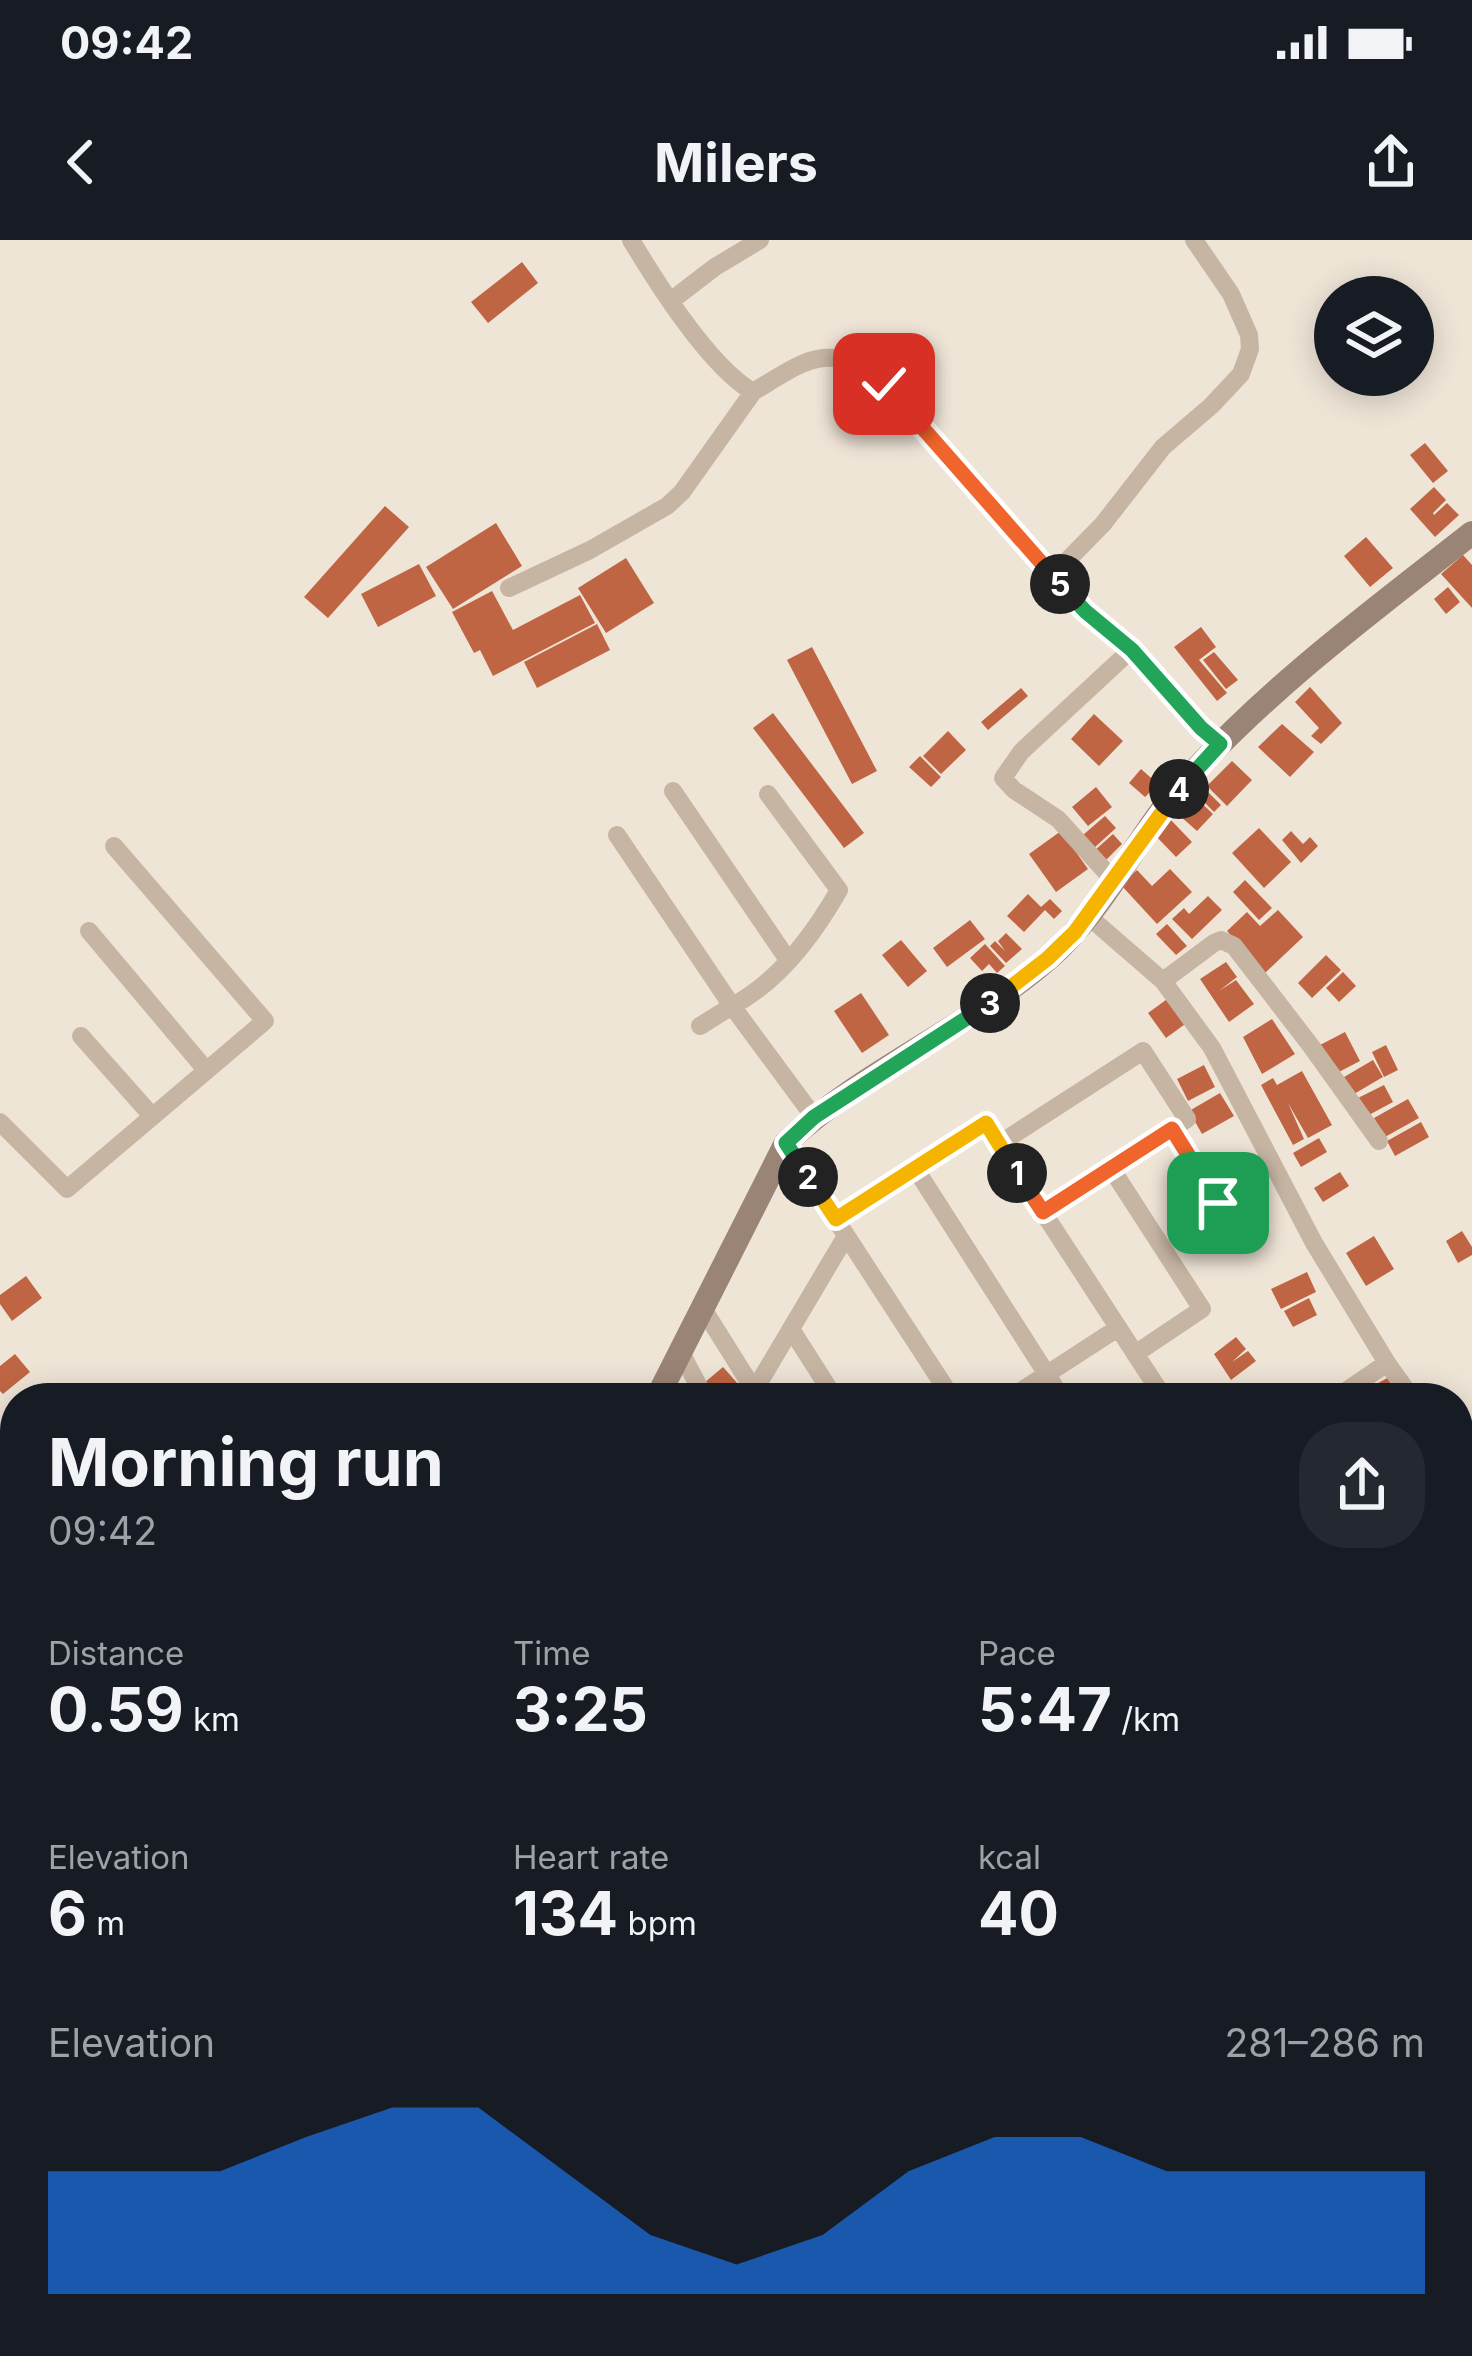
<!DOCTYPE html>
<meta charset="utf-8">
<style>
:root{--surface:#171b24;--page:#242831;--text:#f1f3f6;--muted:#9ea1a6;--accent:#1a73e8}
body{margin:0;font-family:Inter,sans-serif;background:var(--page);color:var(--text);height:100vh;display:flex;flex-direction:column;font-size:45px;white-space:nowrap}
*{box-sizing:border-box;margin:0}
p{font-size:39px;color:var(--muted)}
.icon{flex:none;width:66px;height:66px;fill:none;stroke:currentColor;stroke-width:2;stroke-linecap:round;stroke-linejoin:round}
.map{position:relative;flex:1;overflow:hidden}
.side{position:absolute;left:0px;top:1143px;width:1473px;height:975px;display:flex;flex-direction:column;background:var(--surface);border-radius:48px 48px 0 0;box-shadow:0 6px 30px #0003}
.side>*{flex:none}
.fabs{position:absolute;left:1314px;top:36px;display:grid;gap:24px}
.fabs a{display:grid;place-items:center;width:120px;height:120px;border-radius:50%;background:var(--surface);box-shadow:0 6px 30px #0003;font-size:60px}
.pin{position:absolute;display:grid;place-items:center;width:102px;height:102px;color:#fff;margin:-51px;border-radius:24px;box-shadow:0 6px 18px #0006}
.km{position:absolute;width:60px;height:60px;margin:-30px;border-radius:50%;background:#222;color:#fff;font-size:33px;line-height:60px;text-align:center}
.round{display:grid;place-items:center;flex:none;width:126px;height:126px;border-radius:48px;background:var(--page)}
.overview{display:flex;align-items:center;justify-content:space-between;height:204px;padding:0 48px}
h1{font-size:66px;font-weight:700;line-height:90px}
.stats{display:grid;grid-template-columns:repeat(3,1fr);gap:18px;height:204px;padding:12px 48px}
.stats div{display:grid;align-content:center}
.stats b{font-size:60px;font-weight:700}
.stats small{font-size:33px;font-weight:400}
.stats p{font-size:33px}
.chart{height:336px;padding:24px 48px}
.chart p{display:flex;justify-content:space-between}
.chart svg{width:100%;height:216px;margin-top:12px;fill:var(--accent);opacity:.7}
.status{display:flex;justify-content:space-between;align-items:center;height:84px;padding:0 60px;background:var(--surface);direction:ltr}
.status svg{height:33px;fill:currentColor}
header{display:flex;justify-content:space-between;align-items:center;height:156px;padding:0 48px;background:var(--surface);font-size:54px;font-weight:700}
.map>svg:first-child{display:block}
</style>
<div class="status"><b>09:42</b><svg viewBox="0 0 49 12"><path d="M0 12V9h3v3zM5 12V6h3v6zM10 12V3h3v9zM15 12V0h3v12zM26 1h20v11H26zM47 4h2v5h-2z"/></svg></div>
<header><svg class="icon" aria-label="back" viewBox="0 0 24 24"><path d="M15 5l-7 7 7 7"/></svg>Milers<svg class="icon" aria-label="share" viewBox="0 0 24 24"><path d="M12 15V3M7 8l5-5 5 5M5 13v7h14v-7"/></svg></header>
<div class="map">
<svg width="1472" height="2116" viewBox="0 0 1472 2116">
<rect width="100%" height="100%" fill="#efe5d7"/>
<path fill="#c06544" d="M 522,22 L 538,43 L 488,83 L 471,62 Z
M 1425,203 L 1448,231 L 1433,243 L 1410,215 Z
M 1434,247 L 1446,260 L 1433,273 L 1434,275 L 1447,263 L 1459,275 L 1435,297 L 1410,269 Z
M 385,266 L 409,287 L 328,378 L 304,357 Z
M 496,283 L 522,326 L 453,369 L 426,327 Z
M 1366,297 L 1393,328 L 1370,347 L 1344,316 Z
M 1463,315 L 1472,325 L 1472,368 L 1441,334 Z
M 626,318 L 654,363 L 606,393 L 578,348 Z
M 419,324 L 436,356 L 378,387 L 361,354 Z
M 1448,347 L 1460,362 L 1446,374 L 1434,359 Z
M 492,351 L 513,390 L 580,355 L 595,383 L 493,436 L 480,410 L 474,413 L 452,372 Z
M 597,384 L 610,410 L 537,448 L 524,422 Z
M 1201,387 L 1216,407 L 1199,420 L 1227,453 L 1217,461 L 1174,407 Z
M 812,407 L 877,531 L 852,544 L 787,420 Z
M 1214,412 L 1238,440 L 1226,449 L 1203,420 Z
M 1310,447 L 1342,483 L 1321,504 L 1311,496 L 1319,488 L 1295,462 Z
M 1021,448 L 1028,456 L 988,490 L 981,482 Z
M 773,473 L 864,593 L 844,608 L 753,488 Z
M 1094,474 L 1123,501 L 1099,526 L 1071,499 Z
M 1282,484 L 1314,512 L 1290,537 L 1258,507 Z
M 948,491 L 966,510 L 941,534 L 923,516 Z
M 920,516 L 941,537 L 931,547 L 909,527 Z
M 1232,521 L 1252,540 L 1227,566 L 1207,546 Z
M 1141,529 L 1158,544 L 1145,557 L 1129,543 Z
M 1096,547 L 1112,567 L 1088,586 L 1072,567 Z
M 1203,547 L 1221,565 L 1214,572 L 1196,554 Z
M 1191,553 L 1213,574 L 1197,591 L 1180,576 L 1184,572 L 1178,566 Z
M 1105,576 L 1116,588 L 1094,608 L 1083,595 Z
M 1169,578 L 1192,602 L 1176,617 L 1153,593 Z
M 1259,588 L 1291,622 L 1264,648 L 1232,613 Z
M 1061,591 L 1088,629 L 1056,652 L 1029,614 Z
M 1291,591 L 1303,604 L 1310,597 L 1318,606 L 1301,623 L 1282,600 Z
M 1113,594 L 1122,604 L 1104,622 L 1094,611 Z
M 1170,629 L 1192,652 L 1157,684 L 1121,645 L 1137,630 L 1152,646 Z
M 1245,640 L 1272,668 L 1259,680 L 1233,652 Z
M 1028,654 L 1041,667 L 1050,659 L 1062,671 L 1054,679 L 1045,670 L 1024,692 L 1007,676 Z
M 1208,656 L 1222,670 L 1192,699 L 1172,679 L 1184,668 L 1189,674 Z
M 1278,670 L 1303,697 L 1265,733 L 1227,691 L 1247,672 L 1260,686 Z
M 970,680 L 985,699 L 947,727 L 933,708 Z
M 1167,684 L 1187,706 L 1176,715 L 1156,694 Z
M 1006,693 L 1022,709 L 1006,723 L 990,706 L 995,701 L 1005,711 L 998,701 Z
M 901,700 L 927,731 L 908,747 L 882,715 Z
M 985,704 L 1005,726 L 997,733 L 989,724 L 982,731 L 970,718 Z
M 1326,715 L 1341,730 L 1312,758 L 1298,743 Z
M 1226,722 L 1237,737 L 1219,751 L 1236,740 L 1254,764 L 1229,782 L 1200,739 Z
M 1343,732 L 1356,746 L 1339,762 L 1326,748 Z
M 861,753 L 889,795 L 862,813 L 834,771 Z
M 1170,757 L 1188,782 L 1166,798 L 1148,773 Z
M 1272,779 L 1295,814 L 1262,834 L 1243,797 Z
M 1345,792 L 1360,821 L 1335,834 L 1320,805 Z
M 1386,805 L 1398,830 L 1384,837 L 1372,812 Z
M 1373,820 L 1383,837 L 1354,854 L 1344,837 Z
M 1204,825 L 1215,847 L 1188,861 L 1177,839 Z
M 1302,831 L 1332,885 L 1308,898 L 1288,863 L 1304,899 L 1293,905 L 1261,845 L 1273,838 L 1277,845 Z
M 1384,845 L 1393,862 L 1367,876 L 1358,858 Z
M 1220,853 L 1234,876 L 1202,894 L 1189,871 Z
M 1408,859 L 1419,878 L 1385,897 L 1374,878 Z
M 1421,882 L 1429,897 L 1395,916 L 1387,901 Z
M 1319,898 L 1327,912 L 1301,927 L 1293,913 Z
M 1340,932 L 1349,946 L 1323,962 L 1314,948 Z
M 1462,991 L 1472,1007 L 1472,1015 L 1458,1023 L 1446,1001 Z
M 1374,996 L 1394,1029 L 1366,1046 L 1346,1013 Z
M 1307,1032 L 1316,1052 L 1281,1069 L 1271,1049 Z
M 26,1036 L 42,1058 L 12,1081 L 0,1064 L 0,1055 Z
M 1309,1058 L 1317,1075 L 1293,1087 L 1284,1071 Z
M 1236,1097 L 1246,1109 L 1232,1122 L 1248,1111 L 1256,1121 L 1231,1140 L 1214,1114 Z
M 15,1114 L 30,1132 L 3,1154 L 0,1151 L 0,1126 Z
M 723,1127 L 739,1145 L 724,1158 L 717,1158 L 704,1143 Z
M 1391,1136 L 1403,1158 L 1363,1158 L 1360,1153 Z
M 1472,1571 L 1472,1604 L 1458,1590 L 1458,1585 Z
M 0,1762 L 14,1785 L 0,1794 Z
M 15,1791 L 15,1838 L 0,1847 L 0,1800 Z
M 15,1845 L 15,1892 L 10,1895 L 12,1898 L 15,1897 L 15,1941 L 0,1950 L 0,1906 L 6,1902 L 4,1899 L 0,1901 L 0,1854 Z
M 150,2103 L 193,2103 L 198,2116 L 156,2116 Z"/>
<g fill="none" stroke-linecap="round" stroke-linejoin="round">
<path stroke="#c7b5a4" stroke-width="18" d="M 631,0 C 658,45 709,126 753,152 C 806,120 830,98 884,144 L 1052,336 L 1085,371 L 1132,409 L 1201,488 L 1220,504
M 672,60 L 715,27 L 760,0
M 1052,336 L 1103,284 L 1163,207 L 1211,166 L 1241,134 L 1250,109 L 1249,95 L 1231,54 L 1194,0
M 509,348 L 590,310 L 667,266 L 682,252 L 753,152
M 673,551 L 788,720
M 768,554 L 839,650 C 814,694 778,742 732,766 L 814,877
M 617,595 L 732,766 L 700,786
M 1114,641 L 1058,579 L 1014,550 L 1003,538 L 1021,512 L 1132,409
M 1088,676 L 1163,741 L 1214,703 L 1221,700 L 1234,706 L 1311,806 L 1379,901
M 89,691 L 206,830
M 1163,741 L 1212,808 L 1314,1003 L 1387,1123 L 1412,1158
M 81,796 L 152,876
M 0,882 L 67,949 L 265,781 L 114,606
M 1172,889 L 1218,963
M 786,903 L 952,1158
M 999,904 L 1143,811 L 1187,879 L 1043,972
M 915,928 L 1062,1158
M 1111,928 L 1202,1069 L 1135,1114
M 836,979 L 985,883 L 1164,1158
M 702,1067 L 759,1158
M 791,1089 L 835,1158
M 679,1109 L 705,1158
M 754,1151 L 846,996
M 1010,1158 L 1118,1088
M 1336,1158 L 1387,1123
M 1458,1259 L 1472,1288
M 1458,1358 L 1472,1337
M 1000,2103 L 1013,2116
M 1113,2103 L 1126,2116
M 1221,2103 L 1234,2116
M 1325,2103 L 1330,2107
M 636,2116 L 652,2103
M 968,2116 L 979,2103
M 1443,2116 L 1472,2100"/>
<path stroke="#9a8476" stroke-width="24" d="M 657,1158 L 786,903 C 862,831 967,789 1048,719 C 1106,668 1137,595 1188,538 C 1272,445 1374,370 1472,293
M 0,1695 L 15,1688"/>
</g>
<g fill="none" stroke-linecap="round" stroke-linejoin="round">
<defs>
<path id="split-1" d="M 1017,933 L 1043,972 L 1172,889 L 1218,963"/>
<path id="split-2" d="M 808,937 L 836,979 L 986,883 L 1017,933"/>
<path id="split-3" d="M 808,937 L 786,903 L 814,877 L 990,763"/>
<path id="split-4" d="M 990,763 L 1047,719 L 1075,692 L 1179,549"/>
<path id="split-5" d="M 1060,344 L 1085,371 L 1132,410 L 1201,488 L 1220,504 L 1179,549"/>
<path id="split-6" d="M 884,144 L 1060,344"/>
</defs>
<use href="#split-1" stroke="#fff" stroke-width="24"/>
<use href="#split-2" stroke="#fff" stroke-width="24"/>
<use href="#split-3" stroke="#fff" stroke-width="24"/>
<use href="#split-4" stroke="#fff" stroke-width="24"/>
<use href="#split-5" stroke="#fff" stroke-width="24"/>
<use href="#split-6" stroke="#fff" stroke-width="24"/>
<use href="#split-1" stroke="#f0652b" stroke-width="15"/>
<use href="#split-2" stroke="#f5b400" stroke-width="15"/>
<use href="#split-3" stroke="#22a559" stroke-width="15"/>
<use href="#split-4" stroke="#f5b400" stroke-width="15"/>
<use href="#split-5" stroke="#22a559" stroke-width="15"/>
<use href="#split-6" stroke="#f0652b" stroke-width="15"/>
</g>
</svg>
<div class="fabs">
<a><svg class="icon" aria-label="layers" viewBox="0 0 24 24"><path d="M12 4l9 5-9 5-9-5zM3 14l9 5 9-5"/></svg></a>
</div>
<div class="pin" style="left:1218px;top:963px;background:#1e9e55"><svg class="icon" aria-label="arrive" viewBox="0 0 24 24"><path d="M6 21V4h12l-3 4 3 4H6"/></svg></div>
<div class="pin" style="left:884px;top:144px;background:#d93025"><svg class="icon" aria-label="check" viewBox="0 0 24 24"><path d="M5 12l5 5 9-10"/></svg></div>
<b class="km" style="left:1017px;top:933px">1</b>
<b class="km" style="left:808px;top:937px">2</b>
<b class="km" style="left:990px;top:763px">3</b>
<b class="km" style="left:1179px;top:549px">4</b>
<b class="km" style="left:1060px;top:344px">5</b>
<section class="side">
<div class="overview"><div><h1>Morning run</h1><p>09:42</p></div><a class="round"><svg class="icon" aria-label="share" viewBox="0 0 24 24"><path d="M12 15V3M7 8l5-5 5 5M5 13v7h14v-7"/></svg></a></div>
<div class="stats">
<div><p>Distance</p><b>0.59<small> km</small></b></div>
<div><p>Time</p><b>3:25</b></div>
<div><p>Pace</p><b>5:47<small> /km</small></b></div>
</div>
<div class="stats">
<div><p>Elevation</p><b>6<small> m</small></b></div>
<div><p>Heart rate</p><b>134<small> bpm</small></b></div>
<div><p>kcal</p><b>40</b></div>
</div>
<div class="chart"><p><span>Elevation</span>281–286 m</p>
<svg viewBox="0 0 160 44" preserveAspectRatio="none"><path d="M0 44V19L10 19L20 19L30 12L40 6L50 6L60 19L70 32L80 38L90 32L100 19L110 12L120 12L130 19L140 19L150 19L160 19V44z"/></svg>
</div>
</section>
</div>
